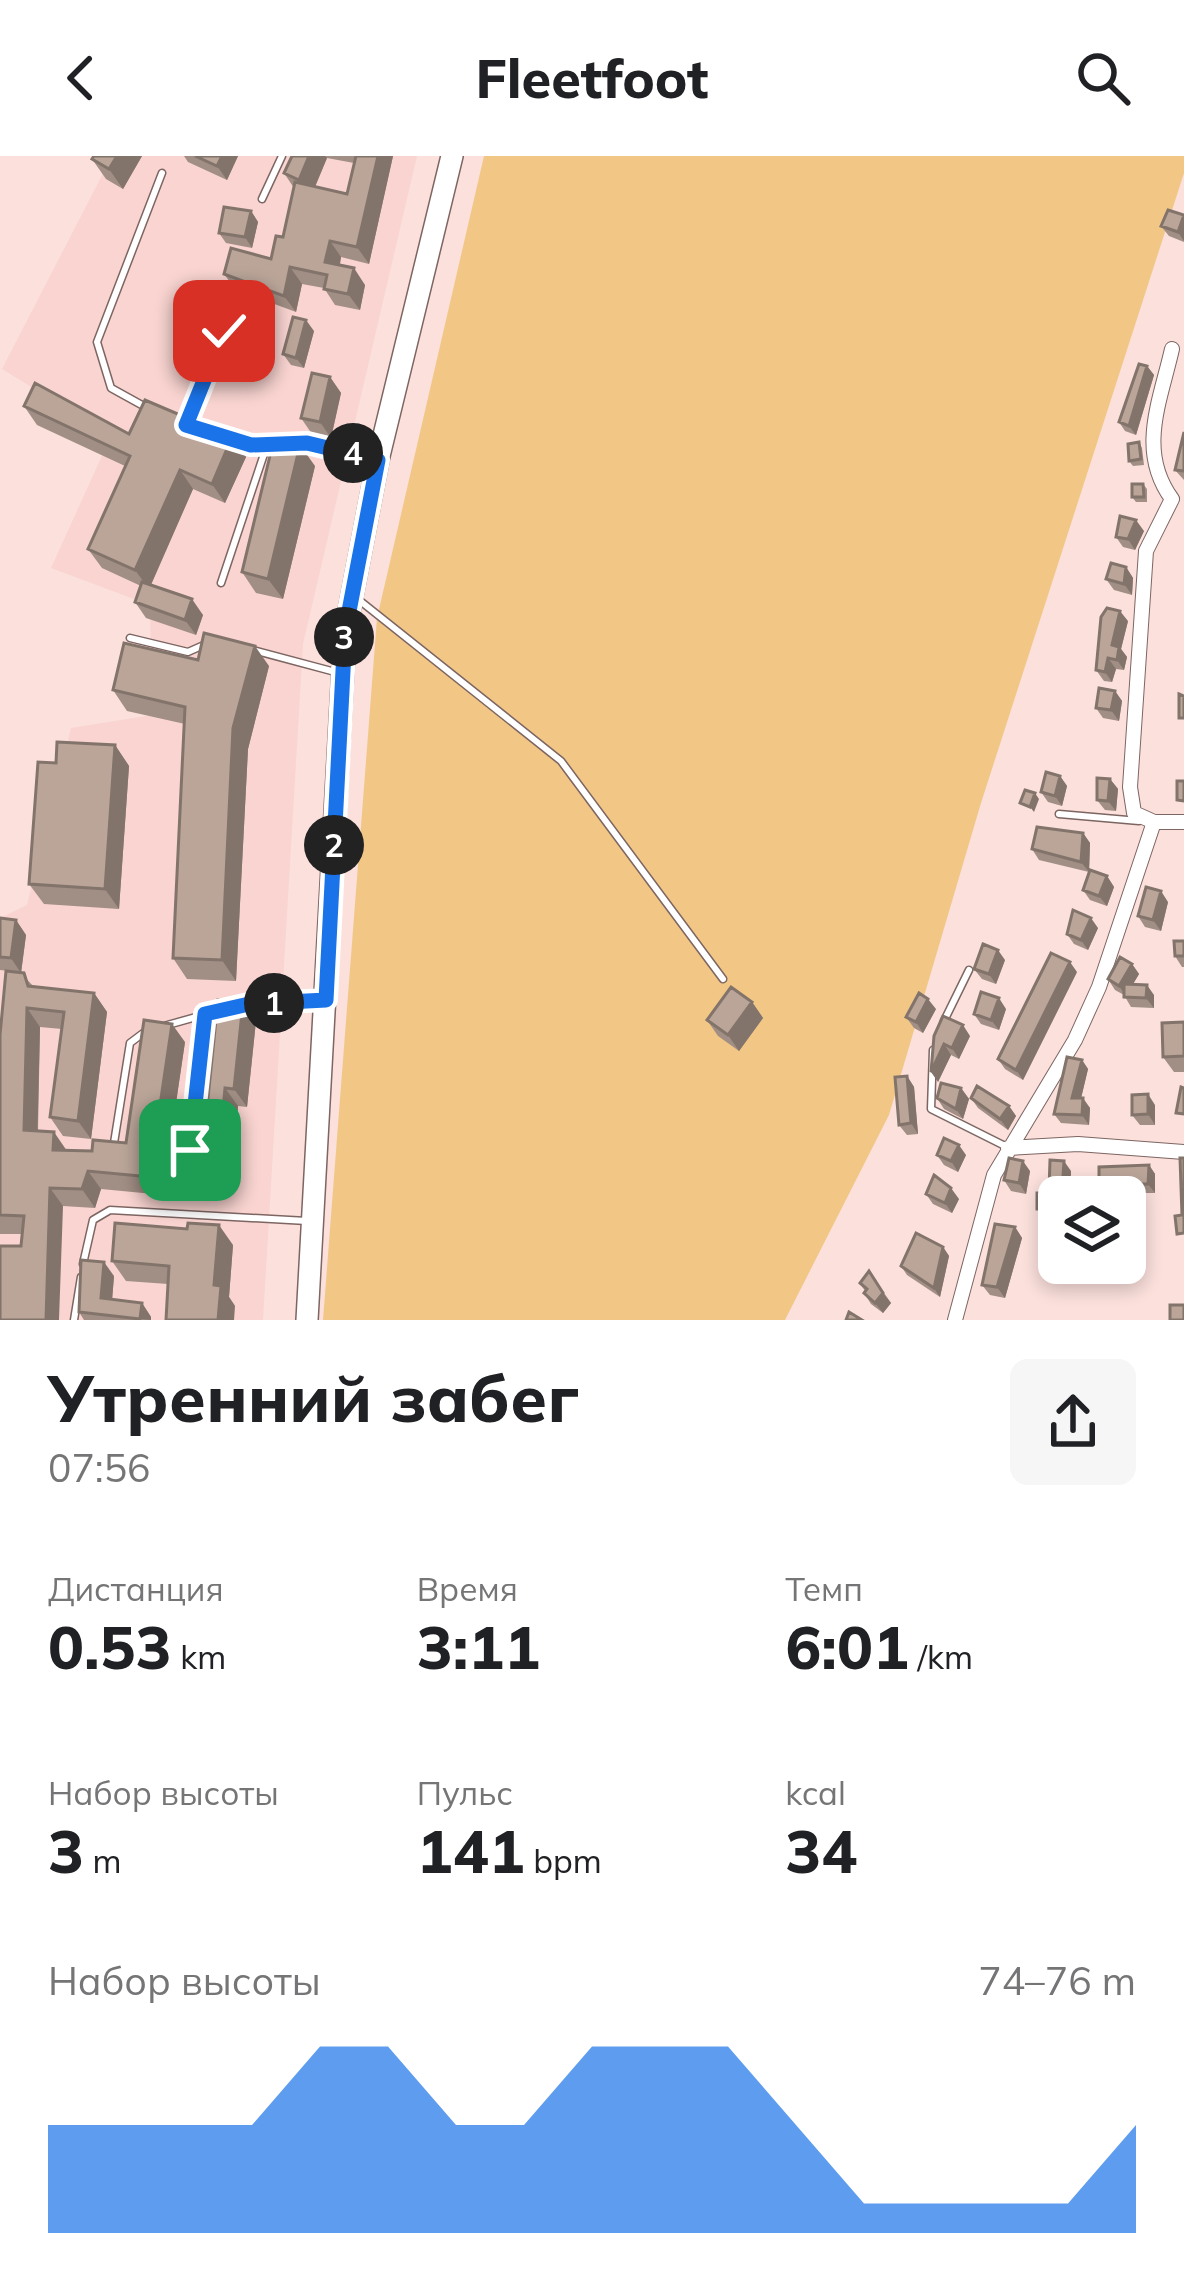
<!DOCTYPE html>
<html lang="ru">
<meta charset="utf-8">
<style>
:root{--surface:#fff;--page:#f6f6f6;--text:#202124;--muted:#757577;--accent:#1a73e8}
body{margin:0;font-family:Mulish,sans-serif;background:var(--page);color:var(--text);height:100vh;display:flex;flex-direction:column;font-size:45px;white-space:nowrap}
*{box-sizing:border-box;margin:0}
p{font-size:39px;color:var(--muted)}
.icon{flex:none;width:66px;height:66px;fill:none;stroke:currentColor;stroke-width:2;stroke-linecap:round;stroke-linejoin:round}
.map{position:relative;height:1164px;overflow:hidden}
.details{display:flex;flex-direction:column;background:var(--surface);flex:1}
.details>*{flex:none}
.controls{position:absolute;left:1038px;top:1020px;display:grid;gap:24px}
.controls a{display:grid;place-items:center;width:108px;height:108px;border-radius:18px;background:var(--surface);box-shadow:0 6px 18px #0003;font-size:60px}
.pin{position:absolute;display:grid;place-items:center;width:102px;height:102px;color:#fff;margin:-51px;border-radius:24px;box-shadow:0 6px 18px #0006}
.km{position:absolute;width:60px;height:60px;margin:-30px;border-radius:50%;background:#222;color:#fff;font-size:33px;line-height:60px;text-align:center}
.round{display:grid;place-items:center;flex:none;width:126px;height:126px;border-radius:18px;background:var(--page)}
.headline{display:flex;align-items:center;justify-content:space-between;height:204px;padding:0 48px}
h1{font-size:66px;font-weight:800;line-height:90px}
.stats{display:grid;grid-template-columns:repeat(3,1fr);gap:18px;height:204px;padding:12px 48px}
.stats div{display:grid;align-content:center}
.stats b{font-size:60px;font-weight:800}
.stats small{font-size:33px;font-weight:400}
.stats p{font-size:33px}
.chart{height:336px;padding:24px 48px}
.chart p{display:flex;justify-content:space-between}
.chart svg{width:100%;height:216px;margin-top:12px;fill:var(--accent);opacity:.7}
header{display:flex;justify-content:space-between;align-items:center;height:156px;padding:0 48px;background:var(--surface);font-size:54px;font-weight:800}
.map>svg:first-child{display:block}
</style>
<header><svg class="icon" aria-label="back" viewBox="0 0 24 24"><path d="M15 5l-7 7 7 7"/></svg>Fleetfoot<svg class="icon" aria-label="search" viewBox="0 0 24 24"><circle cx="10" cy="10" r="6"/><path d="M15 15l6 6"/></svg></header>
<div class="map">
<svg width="1184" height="1164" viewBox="0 0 1184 1164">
<rect width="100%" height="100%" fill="#fbe0dc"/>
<path fill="#f9d4d0" d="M 112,0 L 417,0 L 303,488 L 263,1164 L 0,1164 L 0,762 L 27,749 L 71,572 L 152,559 L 150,449 L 51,412 L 111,280 L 2,213 Z"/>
<path fill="#f2c786" d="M 484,0 L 1184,0 L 1184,17 L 981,647 L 889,959 L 785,1164 L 323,1164 L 377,462 Z"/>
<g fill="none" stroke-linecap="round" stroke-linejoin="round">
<defs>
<path id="service" d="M 262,43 L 282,0
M 149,253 L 111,232 L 97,186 L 162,17
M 187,266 L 224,175
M 229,283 L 275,289
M 288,287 L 316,288 L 375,303
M 221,427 L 267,289
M 359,444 L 561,605 L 723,823
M 130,482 L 188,496 L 206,488
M 253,494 L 339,517
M 1059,658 L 1139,665
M 239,850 L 322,844
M 944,865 L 969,814
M 164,870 L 221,854
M 933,894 L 931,953 L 1005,990
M 114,987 L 130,887 L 146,875
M 190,994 L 205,858
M 83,1108 L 93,1064 L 110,1054 L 307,1065
M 74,1164 L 81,1121"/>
<path id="minor" d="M 1154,666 L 1184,666
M 1008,992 L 1078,988 L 1184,996
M 955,1164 L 994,1019 L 1075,884 L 1099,831 L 1154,666 L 1134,657 L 1130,631 L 1146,395 L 1172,343 C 1137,295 1160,246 1172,193"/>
<path id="primary" d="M 307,1164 L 345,476 L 378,304 L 452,0"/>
</defs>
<use href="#service" stroke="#7d6562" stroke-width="9"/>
<use href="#minor" stroke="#7d6562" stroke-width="16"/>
<use href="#primary" stroke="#7d6562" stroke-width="24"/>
<use href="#service" stroke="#fff" stroke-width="6"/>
<use href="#minor" stroke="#fff" stroke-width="14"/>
<use href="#primary" stroke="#fff" stroke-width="21"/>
</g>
<path fill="#a18e84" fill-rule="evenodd" d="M 142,0 L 123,33 L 106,23 L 92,3 Z
M 184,0 L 238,0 L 227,24 L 188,6 Z
M 292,0 L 393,0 L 369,108 L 341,101 L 340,109 L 365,129 L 360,154 L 335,149 L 324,132 L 302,128 L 296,156 L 236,134 L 224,118 L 271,103 L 283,81 L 294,32 L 284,17 ZM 327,2 L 354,7 L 347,38 L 315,31 Z
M 251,55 L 258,66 L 252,92 L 226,87 L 219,77 Z
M 1184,60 L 1184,86 L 1169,80 L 1161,70 Z
M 255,166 L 262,176 L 255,200 L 236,194 L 228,184 Z
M 314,175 L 304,212 L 291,209 L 283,198 Z
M 1147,210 L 1154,219 L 1136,279 L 1125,275 L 1119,266 Z
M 330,221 L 341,237 L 331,282 L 312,278 L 301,262 Z
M 24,250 L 129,278 L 232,281 L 246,301 L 225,347 L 193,333 L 151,429 L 203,459 L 196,479 L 146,462 L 135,446 L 141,430 L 102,412 L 88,393 L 125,310 L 37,269 Z
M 1184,276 L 1184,324 L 1175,314 Z
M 1139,286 L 1142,292 L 1144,309 L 1133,310 L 1129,305 Z
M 315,310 L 283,443 L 256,437 L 242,416 Z
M 1143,328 L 1147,333 L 1147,346 L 1136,346 L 1132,341 Z
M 1144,375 L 1135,394 L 1123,391 L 1116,381 Z
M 1126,411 L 1133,422 L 1132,439 L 1114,434 L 1106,423 Z
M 1128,465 L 1121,493 L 1127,501 L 1124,514 L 1116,513 L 1112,526 L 1104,525 L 1096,514 Z
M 198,504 L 269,510 L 248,593 L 236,825 L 187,823 L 173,802 L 185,568 L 127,555 L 113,534 Z
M 1115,535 L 1122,545 L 1119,565 L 1103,562 L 1096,552 Z
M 115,589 L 129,610 L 119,753 L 44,748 L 29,728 L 56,607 Z
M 1060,620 L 1067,630 L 1062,650 L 1048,646 L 1041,636 Z
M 1110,623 L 1118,633 L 1116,655 L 1105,654 L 1097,644 Z
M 1083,677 L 1090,687 L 1089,716 L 1039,704 L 1032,693 Z
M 1107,720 L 1114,731 L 1107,750 L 1090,744 L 1083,734 Z
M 1168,746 L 1161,775 L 1145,771 L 1138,760 Z
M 0,762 L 16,764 L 26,779 L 21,817 L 34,831 L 94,837 L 107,856 L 91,983 L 63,980 L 50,961 L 62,873 L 40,871 L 38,975 L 67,994 L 92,995 L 126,987 L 185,886 L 169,992 L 192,994 L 208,942 L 256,865 L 247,951 L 238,950 L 230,1038 L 186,1034 L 185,1041 L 101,1033 L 95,1052 L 63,1050 L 21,1090 L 22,1078 L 0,1078 L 0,879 L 19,816 L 0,814 Z
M 1098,772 L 1088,794 L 1074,788 L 1067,778 Z
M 1184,785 L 1184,811 L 1182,811 L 1175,800 Z
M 1005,804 L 996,828 L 982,823 L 974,813 Z
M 1132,808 L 1139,818 L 1133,828 L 1154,839 L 1154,852 L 1131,851 L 1124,839 L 1115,834 L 1108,823 Z
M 1077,816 L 1023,924 L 1005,913 L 998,903 Z
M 752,846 L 763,862 L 739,895 L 718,880 L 707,864 Z
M 936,853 L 923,877 L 914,872 L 906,861 Z
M 1006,853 L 999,874 L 981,868 L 974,858 Z
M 1184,866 L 1184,916 L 1174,916 L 1163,901 Z
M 934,880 L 970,880 L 959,903 L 951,899 L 938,926 Z
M 1082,904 L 1088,913 L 1081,942 L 1090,952 L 1089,969 L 1061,967 L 1054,958 Z
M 907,920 L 914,931 L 918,978 L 907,979 L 899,969 Z
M 961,932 L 969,943 L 963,963 L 944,953 L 937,942 Z
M 971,942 L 1009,950 L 1016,960 L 1008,974 L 978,952 Z
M 1155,949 L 1155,969 L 1140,969 L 1132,959 Z
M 937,999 L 966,999 L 958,1016 L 944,1009 Z
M 1149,1009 L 1155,1018 L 1155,1037 L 1106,1037 L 1099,1028 Z
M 1030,1015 L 1026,1038 L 1011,1035 L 1004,1024 Z
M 1071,1015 L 1070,1041 L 1059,1041 L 1059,1045 L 1056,1044 L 1049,1034 Z
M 1048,1037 L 1051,1042 L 1052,1058 L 1041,1059 L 1037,1053 Z
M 926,1038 L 959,1043 L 952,1057 L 933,1048 Z
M 1015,1071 L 1022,1082 L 1005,1142 L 990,1139 L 982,1129 Z
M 233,1089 L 229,1141 L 235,1150 L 168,1128 L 126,1125 L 112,1105 Z
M 943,1091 L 949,1100 L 940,1141 L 907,1119 L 901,1110 Z
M 869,1115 L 891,1147 L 883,1157 L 871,1148 L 864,1137 L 865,1135 L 860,1127 Z
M 114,1120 L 112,1144 L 142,1147 L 151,1161 L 151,1164 L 84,1164 L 79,1156 Z"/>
<path fill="#83746b" d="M 117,0 L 142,0 L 123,33 L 109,13 Z
M 222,0 L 238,0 L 227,24 L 217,10 Z
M 309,0 L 325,0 L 327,2 L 311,40 L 299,24 Z
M 378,0 L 393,0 L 369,108 L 357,91 Z
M 251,55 L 258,66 L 252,92 L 245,81 Z
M 1184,60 L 1184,85 L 1178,76 Z
M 330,85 L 341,101 L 337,123 L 325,106 Z
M 290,111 L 302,128 L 296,156 L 284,140 Z
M 354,112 L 365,129 L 360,154 L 348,138 Z
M 306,164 L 314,175 L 304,212 L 296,202 Z
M 255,166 L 262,176 L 255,200 L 248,189 Z
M 1147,210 L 1154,219 L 1136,279 L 1129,270 Z
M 330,221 L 341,237 L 331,282 L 320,266 Z
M 232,281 L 246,301 L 225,347 L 212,328 Z
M 300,289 L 315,310 L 283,443 L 268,423 Z
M 180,314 L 193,333 L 149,433 L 135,414 Z
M 1136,364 L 1144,375 L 1135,394 L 1128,383 Z
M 1126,411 L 1133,422 L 1132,439 L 1124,428 Z
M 192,443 L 203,459 L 196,479 L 185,464 Z
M 1120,455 L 1128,465 L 1121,493 L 1127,501 L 1124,514 L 1117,504 L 1112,489 Z
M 255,490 L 269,510 L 248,593 L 236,825 L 222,804 L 233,572 Z
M 1108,502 L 1116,513 L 1112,526 L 1105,516 Z
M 1115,535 L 1122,545 L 1119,565 L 1111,554 Z
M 115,589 L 129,610 L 119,753 L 105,733 Z
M 1060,620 L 1067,630 L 1062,650 L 1055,640 Z
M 1110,623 L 1118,633 L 1116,655 L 1108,645 Z
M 1035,637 L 1039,643 L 1034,656 L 1030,651 Z
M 1083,677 L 1090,687 L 1089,716 L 1081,706 Z
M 1107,720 L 1114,731 L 1107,750 L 1099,740 Z
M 1161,735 L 1168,746 L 1161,775 L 1153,764 Z
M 1091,762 L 1098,772 L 1088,794 L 1081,784 Z
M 16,764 L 26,779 L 21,817 L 11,802 Z
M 998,794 L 1005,804 L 996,828 L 989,818 Z
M 1070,806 L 1077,816 L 1023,924 L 1016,914 Z
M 1132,808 L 1139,818 L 1126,840 L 1119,830 Z
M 1147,829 L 1154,839 L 1154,852 L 1146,842 Z
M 94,837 L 107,856 L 91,983 L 78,965 Z
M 999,842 L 1006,853 L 999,874 L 991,864 Z
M 928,843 L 936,853 L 923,877 L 916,866 Z
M 752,846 L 763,862 L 739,895 L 728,879 Z
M 243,847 L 256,865 L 247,951 L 234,933 Z
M 27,852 L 40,871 L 37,993 L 24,974 Z
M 172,868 L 185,886 L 167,1009 L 154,990 Z
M 963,869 L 970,880 L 959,903 L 952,892 Z
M 944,888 L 951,899 L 938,926 L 931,916 Z
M 1082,904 L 1088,913 L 1079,951 L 1072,942 Z
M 907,920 L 914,931 L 918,978 L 911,967 Z
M 225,932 L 238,950 L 230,1038 L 217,1020 Z
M 961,932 L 969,943 L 963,963 L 956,953 Z
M 1148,938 L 1155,949 L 1155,969 L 1148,958 Z
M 1083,942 L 1090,952 L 1089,969 L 1082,959 Z
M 1009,950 L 1016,960 L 1008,974 L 1000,963 Z
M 54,976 L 67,995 L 53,994 Z
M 959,989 L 966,999 L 958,1016 L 951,1005 Z
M 1023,1005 L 1030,1015 L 1026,1038 L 1019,1027 Z
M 1064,1005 L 1071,1015 L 1070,1041 L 1067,1041 L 1062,1035 Z
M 1149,1009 L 1155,1018 L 1155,1037 L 1148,1028 Z
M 88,1015 L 101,1033 L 95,1052 L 82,1033 Z
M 173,1016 L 186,1034 L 185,1041 L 172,1023 Z
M 50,1032 L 63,1050 L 59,1164 L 46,1164 Z
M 951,1032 L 959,1043 L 952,1057 L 945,1047 Z
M 219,1069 L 233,1089 L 229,1141 L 235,1150 L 234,1164 L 218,1164 L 214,1129 Z
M 1015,1071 L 1022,1082 L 1005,1142 L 997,1131 Z
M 943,1091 L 949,1100 L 940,1141 L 934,1132 Z
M 104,1106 L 114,1120 L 111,1157 L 101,1142 Z
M 883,1137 L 891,1147 L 883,1157 L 875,1147 Z
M 142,1147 L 151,1161 L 151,1164 L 140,1163 Z"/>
<path fill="#bba599" stroke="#83746b" stroke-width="3" d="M 94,0 L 117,0 L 109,13 L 92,3 Z
M 195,0 L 222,0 L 217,10 Z
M 292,0 L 309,0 L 299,24 L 284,17 Z
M 356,0 L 378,0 L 357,91 L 330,85 L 325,106 L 354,112 L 348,138 L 324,133 L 327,119 L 290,111 L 284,140 L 224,118 L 231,92 L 271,103 L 276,80 L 283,81 L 295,26 L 347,38 Z
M 224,51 L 251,55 L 245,81 L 219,77 Z
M 1168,54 L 1184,59 L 1178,76 L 1161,70 Z
M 235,160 L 255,166 L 248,189 L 228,184 Z
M 293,161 L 306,164 L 296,202 L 283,198 Z
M 1139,208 L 1147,210 L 1129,270 L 1119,266 Z
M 312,217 L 330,221 L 320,266 L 301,262 Z
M 35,227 L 129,278 L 145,244 L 232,281 L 212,328 L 180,314 L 135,414 L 88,393 L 130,300 L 24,250 Z
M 1184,276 L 1184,315 L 1175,314 Z
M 274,283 L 300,289 L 268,423 L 242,416 Z
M 1139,286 L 1141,303 L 1129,305 L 1128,288 Z
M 1132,328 L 1143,328 L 1144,341 L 1132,341 Z
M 1120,360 L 1136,364 L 1128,383 L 1116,381 Z
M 1111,407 L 1126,411 L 1124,428 L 1106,423 Z
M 142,426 L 192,443 L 185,464 L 135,446 Z
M 1107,452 L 1120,455 L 1112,489 L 1119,491 L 1117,504 L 1108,502 L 1105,516 L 1096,514 L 1101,461 Z
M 204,477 L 255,490 L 233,572 L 222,804 L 173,802 L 185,551 L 113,534 L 124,487 L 198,504 Z
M 1099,532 L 1115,535 L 1111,554 L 1096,552 Z
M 1179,538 L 1184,540 L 1184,562 L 1179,562 Z
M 57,586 L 115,589 L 105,733 L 29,728 L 38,606 L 56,607 Z
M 1046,616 L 1060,620 L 1055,640 L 1041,636 Z
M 1097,622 L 1110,623 L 1108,645 L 1097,644 Z
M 1177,625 L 1184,625 L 1184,645 L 1177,644 Z
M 1025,634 L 1035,637 L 1030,651 L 1020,647 Z
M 1037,671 L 1083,677 L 1081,706 L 1032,693 Z
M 1090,714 L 1107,720 L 1099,740 L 1083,734 Z
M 1146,731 L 1161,735 L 1153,764 L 1138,760 Z
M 1073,754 L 1091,762 L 1081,784 L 1067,778 Z
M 0,762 L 16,764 L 11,802 L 0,801 Z
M 1174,785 L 1184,785 L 1184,800 L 1175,800 Z
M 983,788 L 998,794 L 989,818 L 974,813 Z
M 1051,797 L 1070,806 L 1016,914 L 998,903 Z
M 1120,801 L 1132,808 L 1119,830 L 1108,823 Z
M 6,815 L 24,817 L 28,830 L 94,837 L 78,965 L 50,961 L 64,856 L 27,852 L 24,974 L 54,976 L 53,994 L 92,995 L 93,984 L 126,987 L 144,864 L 172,868 L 154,990 L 192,994 L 197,941 L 208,942 L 218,844 L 243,847 L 234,933 L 225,932 L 217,1020 L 173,1016 L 172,1023 L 88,1015 L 82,1033 L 50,1032 L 46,1164 L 0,1164 L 0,1090 L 21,1090 L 24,1060 L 0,1059 L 0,879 Z
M 1124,828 L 1147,829 L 1146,842 L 1124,841 Z
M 731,831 L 752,846 L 728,879 L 707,864 Z
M 981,836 L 999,842 L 991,864 L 974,858 Z
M 919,837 L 928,843 L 916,866 L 906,861 Z
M 943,860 L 963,869 L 952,892 L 944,888 L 931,916 L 934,880 Z
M 1184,866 L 1184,900 L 1163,901 L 1162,867 Z
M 1067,901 L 1082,904 L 1072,942 L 1083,942 L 1082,959 L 1054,958 Z
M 907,920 L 911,967 L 899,969 L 895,921 Z
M 941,927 L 961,932 L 956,953 L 937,942 Z
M 977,930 L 1009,950 L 1000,963 L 971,942 Z
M 1181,931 L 1184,932 L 1184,958 L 1176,957 Z
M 1148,938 L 1148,958 L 1132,959 L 1132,939 Z
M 944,982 L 959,989 L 951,1005 L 937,999 Z
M 1009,1002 L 1023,1005 L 1019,1027 L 1004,1024 Z
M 1180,1002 L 1184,1002 L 1184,1077 L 1177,1078 L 1175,1060 L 1182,1059 Z
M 1050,1004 L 1064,1005 L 1062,1035 L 1049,1034 Z
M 1149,1009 L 1148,1028 L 1099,1028 L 1099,1011 Z
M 934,1019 L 951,1032 L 945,1047 L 926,1038 Z
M 1037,1037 L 1048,1037 L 1048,1053 L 1037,1053 Z
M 115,1067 L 187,1073 L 188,1067 L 219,1069 L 214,1129 L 221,1130 L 218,1164 L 166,1164 L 169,1110 L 112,1105 Z
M 995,1068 L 1015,1071 L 997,1131 L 982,1129 Z
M 916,1077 L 943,1091 L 934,1132 L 901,1110 Z
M 81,1104 L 104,1106 L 101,1142 L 142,1147 L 140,1163 L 79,1156 Z
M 869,1115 L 883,1137 L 875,1147 L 864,1137 L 867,1133 L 860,1127 Z
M 1170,1149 L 1184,1149 L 1184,1164 L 1170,1164 Z
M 849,1156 L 862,1164 L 846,1164 Z"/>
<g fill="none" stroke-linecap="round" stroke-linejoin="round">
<defs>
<path id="route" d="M 190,994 L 205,858 L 249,848 L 326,844 L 345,476 L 378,304 L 307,287 L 251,289 L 186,269 L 224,175"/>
</defs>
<use href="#route" stroke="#fff" stroke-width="24"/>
<use href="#route" stroke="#1a73e8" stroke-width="15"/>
</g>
</svg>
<div class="controls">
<a><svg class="icon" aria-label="layers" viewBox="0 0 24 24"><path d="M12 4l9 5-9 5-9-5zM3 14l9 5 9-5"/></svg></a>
</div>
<div class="pin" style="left:190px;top:994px;background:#1e9e55"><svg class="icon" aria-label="arrive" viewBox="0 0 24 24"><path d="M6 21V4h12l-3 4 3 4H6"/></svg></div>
<div class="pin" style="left:224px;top:175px;background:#d93025"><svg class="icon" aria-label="check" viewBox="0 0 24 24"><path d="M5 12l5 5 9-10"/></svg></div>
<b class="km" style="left:274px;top:847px">1</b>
<b class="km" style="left:334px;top:689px">2</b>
<b class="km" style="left:344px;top:481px">3</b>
<b class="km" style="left:353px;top:297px">4</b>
</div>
<section class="details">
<div class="headline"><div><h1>Утренний забег</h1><p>07:56</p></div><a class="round"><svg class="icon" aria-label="share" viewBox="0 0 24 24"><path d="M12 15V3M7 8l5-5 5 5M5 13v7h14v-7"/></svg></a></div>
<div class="stats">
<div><p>Дистанция</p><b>0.53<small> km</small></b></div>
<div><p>Время</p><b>3:11</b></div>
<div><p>Темп</p><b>6:01<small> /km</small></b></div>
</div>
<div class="stats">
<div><p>Набор высоты</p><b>3<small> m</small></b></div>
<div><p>Пульс</p><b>141<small> bpm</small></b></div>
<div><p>kcal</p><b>34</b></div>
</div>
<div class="chart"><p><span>Набор высоты</span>74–76 m</p>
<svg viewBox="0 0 160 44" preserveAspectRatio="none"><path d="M0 44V22L10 22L20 22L30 22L40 6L50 6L60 22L70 22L80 6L90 6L100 6L110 22L120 38L130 38L140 38L150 38L160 22V44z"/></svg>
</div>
</section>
